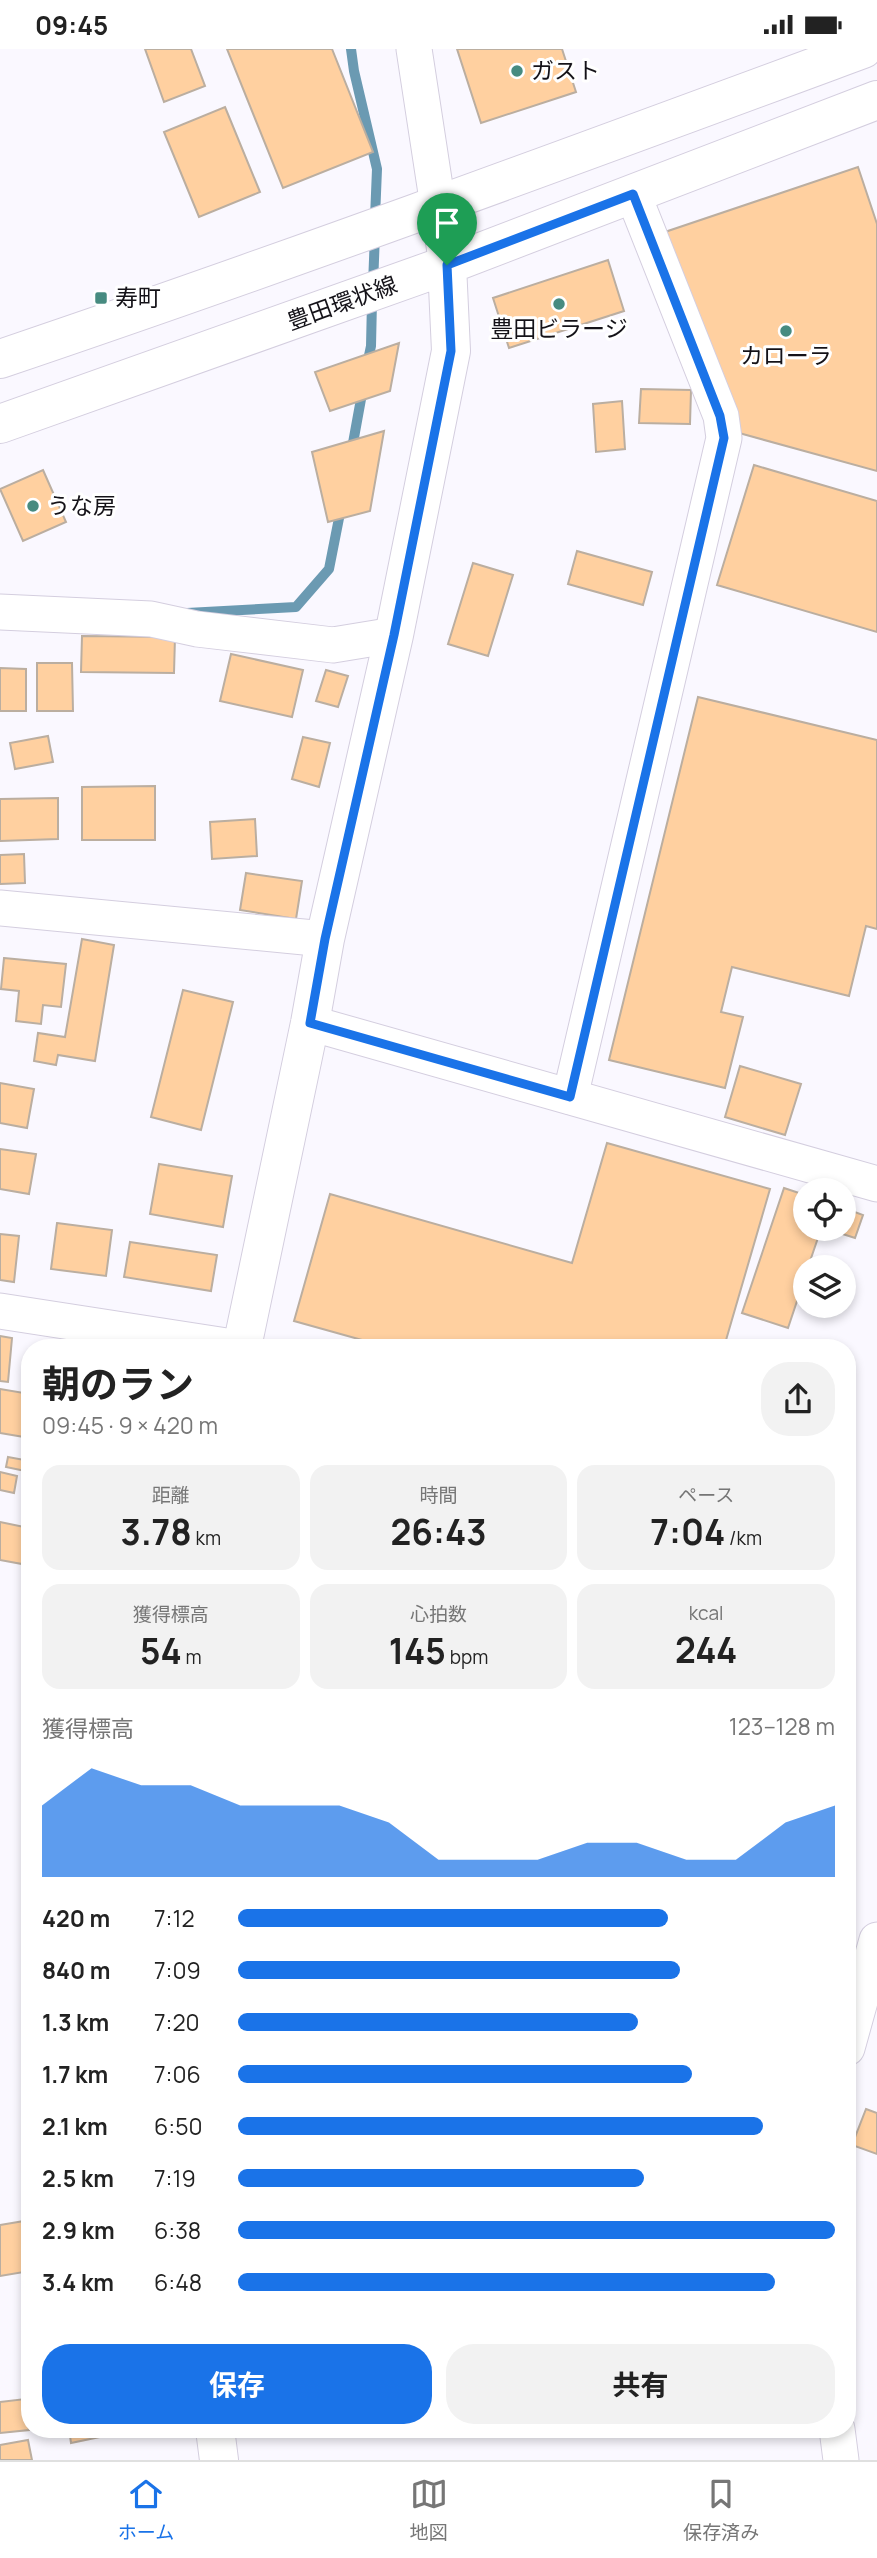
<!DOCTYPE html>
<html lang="ja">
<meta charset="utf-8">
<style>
:root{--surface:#fff;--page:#f2f2f2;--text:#222;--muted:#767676;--line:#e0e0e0;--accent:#1a73e8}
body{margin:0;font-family:Manrope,"Noto Sans JP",sans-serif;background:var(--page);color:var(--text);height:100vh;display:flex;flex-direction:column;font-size:26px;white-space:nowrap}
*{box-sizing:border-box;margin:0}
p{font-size:23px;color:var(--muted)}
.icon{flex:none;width:38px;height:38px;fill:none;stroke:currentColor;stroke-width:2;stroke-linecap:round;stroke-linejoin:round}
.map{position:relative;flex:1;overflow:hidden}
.details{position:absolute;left:21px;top:1290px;width:835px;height:1099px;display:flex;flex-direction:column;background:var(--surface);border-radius:28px;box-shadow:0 4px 10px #0003}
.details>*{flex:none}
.fabs{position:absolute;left:793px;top:1129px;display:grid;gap:14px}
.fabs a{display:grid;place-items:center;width:63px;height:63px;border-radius:50%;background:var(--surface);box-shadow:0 4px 10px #0003;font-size:35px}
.pin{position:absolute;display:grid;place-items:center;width:60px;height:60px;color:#fff;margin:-72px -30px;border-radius:50% 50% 50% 0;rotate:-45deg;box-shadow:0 0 7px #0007}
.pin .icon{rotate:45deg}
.round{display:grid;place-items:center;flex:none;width:74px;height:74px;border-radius:28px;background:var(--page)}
.head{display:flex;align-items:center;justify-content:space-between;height:119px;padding:0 21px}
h1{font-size:38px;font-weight:700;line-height:52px}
.stats{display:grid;grid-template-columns:repeat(3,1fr);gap:10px;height:119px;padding:7px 21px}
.stats div{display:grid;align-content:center;border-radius:18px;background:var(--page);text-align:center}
.stats b{font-size:35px;font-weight:700}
.stats small{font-size:19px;font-weight:400}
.stats p{font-size:19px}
.chart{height:196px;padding:14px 21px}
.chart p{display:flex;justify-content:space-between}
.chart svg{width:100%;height:126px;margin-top:7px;fill:var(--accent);opacity:.7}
.button{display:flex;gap:14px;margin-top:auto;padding:14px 21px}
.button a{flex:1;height:80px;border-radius:28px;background:var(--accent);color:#fff;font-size:28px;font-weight:700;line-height:80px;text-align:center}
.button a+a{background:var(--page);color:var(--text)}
ul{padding:0 21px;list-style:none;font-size:23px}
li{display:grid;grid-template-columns:112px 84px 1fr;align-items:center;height:52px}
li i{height:18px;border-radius:9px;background:var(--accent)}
.status{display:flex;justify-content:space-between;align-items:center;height:49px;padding:0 35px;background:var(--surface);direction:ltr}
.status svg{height:19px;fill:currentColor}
.dock{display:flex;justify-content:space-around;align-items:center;height:98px;border-top:2px solid var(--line);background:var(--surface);font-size:19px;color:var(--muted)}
.dock a{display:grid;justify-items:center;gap:4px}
.dock .active{color:var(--accent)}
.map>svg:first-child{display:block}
</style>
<div class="status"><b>09:45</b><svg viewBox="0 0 49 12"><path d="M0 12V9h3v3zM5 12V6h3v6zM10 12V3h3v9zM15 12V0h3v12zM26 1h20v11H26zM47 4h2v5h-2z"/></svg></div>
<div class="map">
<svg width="877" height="2411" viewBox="0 0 877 2411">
<rect width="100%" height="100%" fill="#faf8ff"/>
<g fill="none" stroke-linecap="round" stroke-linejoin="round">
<path stroke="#6b9ab2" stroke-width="10" d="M 351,0 L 354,22 L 377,120 L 375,169
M 373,236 L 375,185
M 367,316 L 371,297 L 372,252
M 351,405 L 363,339
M 187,564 L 296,558 L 329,520 L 341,459"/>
</g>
<path fill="#ffd0a0" stroke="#bbaea0" stroke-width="2" d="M 145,0 L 191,0 L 205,37 L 164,53 Z
M 227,0 L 332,0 L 373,103 L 283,139 Z
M 457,0 L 562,0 L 576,43 L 481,74 Z
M 225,58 L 260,143 L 199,168 L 164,83 Z
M 858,118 L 877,175 L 877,422 L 728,381 L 662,184 Z
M 608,211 L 624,262 L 509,299 L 493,249 Z
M 399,294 L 390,342 L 330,362 L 315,323 Z
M 641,340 L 691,341 L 690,375 L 639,374 Z
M 622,352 L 625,400 L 596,403 L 593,355 Z
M 384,382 L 370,462 L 328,473 L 312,403 Z
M 754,416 L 877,452 L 877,583 L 717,536 Z
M 43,421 L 66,473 L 23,492 L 0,440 Z
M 577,502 L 652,523 L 643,556 L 568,535 Z
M 473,514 L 513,526 L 488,607 L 448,595 Z
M 82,587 L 175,588 L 174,624 L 81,623 Z
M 231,605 L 303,621 L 292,668 L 220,652 Z
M 37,614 L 72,614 L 73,662 L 37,662 Z
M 0,619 L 26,620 L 26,662 L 0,662 Z
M 326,621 L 348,627 L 338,658 L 316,652 Z
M 698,648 L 877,691 L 877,880 L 866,877 L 849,947 L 732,918 L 721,963 L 743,968 L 725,1039 L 609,1011 Z
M 48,687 L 53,713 L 15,720 L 10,694 Z
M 303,688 L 330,694 L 319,738 L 292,730 Z
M 155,737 L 155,791 L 82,791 L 82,738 Z
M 58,749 L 58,790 L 0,792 L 0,750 Z
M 255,770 L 257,807 L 212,810 L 210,773 Z
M 24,805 L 25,834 L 0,835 L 0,806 Z
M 246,824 L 302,832 L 296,870 L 240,861 Z
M 82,890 L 114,896 L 95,1012 L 58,1006 L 56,1016 L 34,1012 L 38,984 L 65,988 Z
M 4,909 L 66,915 L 61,958 L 43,956 L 41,975 L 16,972 L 19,942 L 1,940 Z
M 183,941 L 233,953 L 201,1081 L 151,1068 Z
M 740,1017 L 801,1035 L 785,1086 L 725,1068 Z
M 0,1034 L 34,1040 L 27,1079 L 0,1074 Z
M 607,1094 L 770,1140 L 724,1298 L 387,1298 L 294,1272 L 330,1145 L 572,1214 Z
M 0,1100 L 36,1105 L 29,1145 L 0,1140 Z
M 159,1115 L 232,1127 L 223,1178 L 150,1165 Z
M 784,1139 L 805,1146 L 805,1180 L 821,1180 L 808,1218 L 805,1218 L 805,1228 L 788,1279 L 742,1264 Z
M 844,1159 L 863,1166 L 855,1189 L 827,1180 L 844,1180 Z
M 57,1174 L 112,1181 L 106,1227 L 51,1220 Z
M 0,1185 L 19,1187 L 14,1233 L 0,1231 Z
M 130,1193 L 217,1206 L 211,1242 L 124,1228 Z
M 0,1287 L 12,1289 L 8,1333 L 0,1332 Z
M 0,1340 L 30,1345 L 30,1389 L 0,1384 Z
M 8,1408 L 30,1412 L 30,1423 L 6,1418 Z
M 0,1423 L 17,1427 L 14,1444 L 0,1441 Z
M 0,1473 L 29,1479 L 22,1515 L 0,1511 Z
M 866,2060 L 877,2064 L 877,2105 L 852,2096 Z
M 30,2171 L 30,2222 L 0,2227 L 0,2176 Z
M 25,2350 L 29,2381 L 0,2384 L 0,2353 Z
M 69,2380 L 138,2380 L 71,2394 Z
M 28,2391 L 32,2411 L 0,2411 L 0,2396 Z"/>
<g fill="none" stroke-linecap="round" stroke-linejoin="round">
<defs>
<path id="street" d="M 414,0 L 447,216
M 0,563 L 151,570 L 197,580 L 333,596 L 394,586
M 0,859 L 325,890
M 310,974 L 877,1135
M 570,1048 L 724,389 L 721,367 L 633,145
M 0,1262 L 233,1298
M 847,1999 L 877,1891
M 837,2380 L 841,2411"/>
<path id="secondary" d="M 0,310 C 290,212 576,106 863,0
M 0,375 L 447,216 L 877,51
M 242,1298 L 310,974 L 325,890 L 394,586 L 451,302 L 447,216
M 215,2380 L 219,2411"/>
</defs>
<use href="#street" stroke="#d4cedf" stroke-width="37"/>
<use href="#secondary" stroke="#d4cedf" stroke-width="40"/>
<use href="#street" stroke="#fff" stroke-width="35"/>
<use href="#secondary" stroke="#fff" stroke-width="38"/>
</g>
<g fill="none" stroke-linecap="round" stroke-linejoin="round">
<defs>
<path id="route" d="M 633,145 L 720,367 L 724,389 L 570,1048 L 310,974 L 325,890 L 394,586 L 451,302 L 447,216 Z"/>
</defs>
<use href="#route" stroke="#fff" stroke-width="14"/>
<use href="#route" stroke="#1a73e8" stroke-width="9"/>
</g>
<g fill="#478b80" stroke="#fff" stroke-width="2.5">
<circle cx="517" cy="22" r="7"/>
<rect x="94" y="242" width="14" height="14" rx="3.5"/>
<circle cx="559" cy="255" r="7"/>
<circle cx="786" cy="282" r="7"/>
<circle cx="33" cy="457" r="7"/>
</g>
<g text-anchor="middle" stroke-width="6" stroke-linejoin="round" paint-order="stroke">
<g font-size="23" fill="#141218" stroke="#fff" text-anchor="start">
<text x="531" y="30">ガスト</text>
<text x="115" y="257">寿町</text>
<text x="559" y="288" text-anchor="middle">豊田ビラージ</text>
<text x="786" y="315" text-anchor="middle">カローラ</text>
<text x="47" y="465">うな房</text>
</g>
<g font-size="23" fill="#141218" stroke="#fff">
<text transform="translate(342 254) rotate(-20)" y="8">豊田環状線</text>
</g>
</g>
</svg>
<div class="fabs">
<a><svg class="icon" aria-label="locate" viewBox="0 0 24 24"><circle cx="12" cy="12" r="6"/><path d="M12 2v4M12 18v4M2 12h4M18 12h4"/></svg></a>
<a><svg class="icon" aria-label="layers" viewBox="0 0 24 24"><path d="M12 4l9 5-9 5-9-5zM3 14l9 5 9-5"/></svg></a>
</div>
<div class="pin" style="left:447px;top:216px;background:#1e9e55"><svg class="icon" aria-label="arrive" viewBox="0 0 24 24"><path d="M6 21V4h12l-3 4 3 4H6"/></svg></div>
<section class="details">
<div class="head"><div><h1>朝のラン</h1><p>09:45 · 9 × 420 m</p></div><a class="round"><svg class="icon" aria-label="share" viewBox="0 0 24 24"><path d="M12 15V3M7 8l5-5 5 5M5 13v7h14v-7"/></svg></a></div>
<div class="stats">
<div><p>距離</p><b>3.78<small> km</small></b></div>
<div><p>時間</p><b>26:43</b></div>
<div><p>ペース</p><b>7:04<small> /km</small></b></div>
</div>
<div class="stats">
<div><p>獲得標高</p><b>54<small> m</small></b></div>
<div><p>心拍数</p><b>145<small> bpm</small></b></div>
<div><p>kcal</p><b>244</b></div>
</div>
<div class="chart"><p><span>獲得標高</span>123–128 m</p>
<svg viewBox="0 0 160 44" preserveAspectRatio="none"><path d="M0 44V19L10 6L20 12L30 12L40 19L50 19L60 19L70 25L80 38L90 38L100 38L110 32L120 32L130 38L140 38L150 25L160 19V44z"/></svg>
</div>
<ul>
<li><b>420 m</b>7:12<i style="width:72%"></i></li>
<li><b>840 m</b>7:09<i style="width:74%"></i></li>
<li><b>1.3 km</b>7:20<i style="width:67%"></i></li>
<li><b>1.7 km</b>7:06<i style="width:76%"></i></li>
<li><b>2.1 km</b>6:50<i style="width:88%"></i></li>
<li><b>2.5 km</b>7:19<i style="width:68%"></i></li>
<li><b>2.9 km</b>6:38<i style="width:100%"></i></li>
<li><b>3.4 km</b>6:48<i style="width:90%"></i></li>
</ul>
<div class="button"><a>保存</a><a>共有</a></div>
</section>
</div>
<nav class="dock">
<a class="active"><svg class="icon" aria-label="home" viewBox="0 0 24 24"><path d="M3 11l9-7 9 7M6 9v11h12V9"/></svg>ホーム</a>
<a><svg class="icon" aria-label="map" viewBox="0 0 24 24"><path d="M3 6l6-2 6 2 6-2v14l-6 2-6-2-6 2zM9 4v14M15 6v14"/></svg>地図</a>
<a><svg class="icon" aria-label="saved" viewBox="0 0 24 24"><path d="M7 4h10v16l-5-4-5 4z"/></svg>保存済み</a>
</nav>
